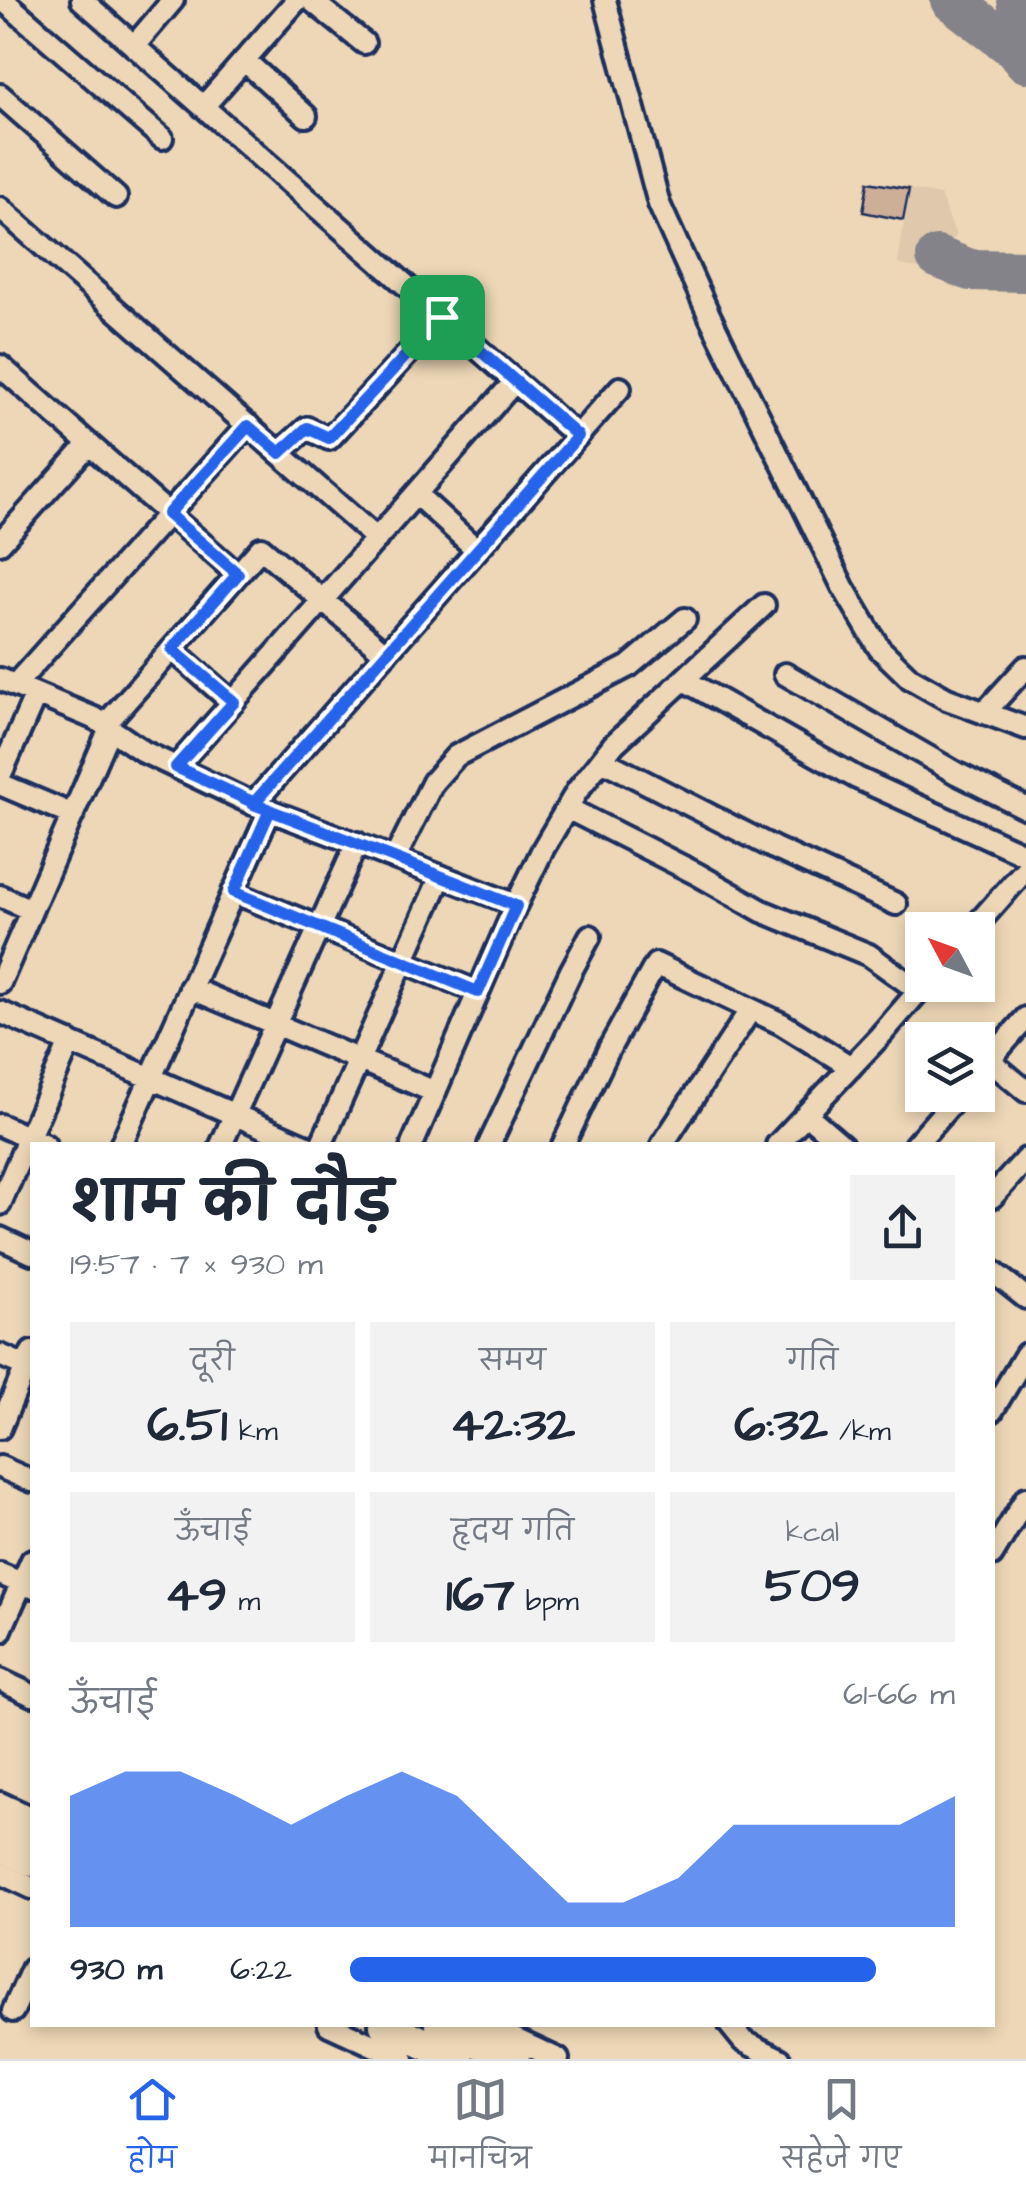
<!DOCTYPE html>
<html lang="hi">
<meta charset="utf-8">
<style>
:root{--surface:#fff;--page:#f2f2f3;--text:#1f2937;--muted:#747a83;--line:#e0e1e3;--accent:#2563eb}
body{margin:0;font-family:"Architects Daughter","Playpen Sans Deva",sans-serif;background:var(--page);color:var(--text);height:100vh;display:flex;flex-direction:column;font-size:38px;white-space:nowrap}
*{box-sizing:border-box;margin:0}
p{font-size:32px;color:var(--muted)}
.icon{flex:none;width:55px;height:55px;fill:none;stroke:currentColor;stroke-width:2;stroke-linecap:round;stroke-linejoin:round}
.map{position:relative;flex:1;overflow:hidden}
.sheet{position:absolute;left:30px;top:1142px;width:965px;height:885px;display:flex;flex-direction:column;background:var(--surface);border-radius:0px;box-shadow:0 5px 15px #0003}
.sheet>*{flex:none}
.needle{width:65px;rotate:311deg}
.controls{position:absolute;left:905px;top:912px;display:grid;gap:20px}
.controls a{display:grid;place-items:center;width:90px;height:90px;border-radius:0px;background:var(--surface);box-shadow:0 5px 15px #0003;font-size:50px}
.pin{position:absolute;display:grid;place-items:center;width:85px;height:85px;color:#fff;margin:-42px;border-radius:20px;box-shadow:0 5px 15px #0006}
.round{display:grid;place-items:center;flex:none;width:105px;height:105px;border-radius:0px;background:var(--page)}
.headline{display:flex;align-items:center;justify-content:space-between;height:170px;padding:0 40px}
h1{font-size:55px;font-weight:700;line-height:75px}
.figures{display:grid;grid-template-columns:repeat(3,1fr);gap:15px;height:170px;padding:10px 40px}
.figures div{display:grid;align-content:center;border-radius:0px;background:var(--page);text-align:center}
.figures b{font-size:50px;font-weight:700}
.figures small{font-size:28px;font-weight:400}
.figures p{font-size:28px}
.chart{height:280px;padding:20px 40px}
.chart p{display:flex;justify-content:space-between}
.chart svg{width:100%;height:180px;margin-top:10px;fill:var(--accent);opacity:.7}
ul{padding:0 40px;list-style:none;font-size:32px}
li{display:grid;grid-template-columns:160px 120px 1fr;align-items:center;height:75px}
li i{height:25px;border-radius:12px;background:var(--accent)}
.tab-bar{display:flex;justify-content:space-around;align-items:center;height:140px;border-top:2px solid var(--line);background:var(--surface);font-size:28px;color:var(--muted)}
.tab-bar a{display:grid;justify-items:center;gap:5px}
.tab-bar .current{color:var(--accent)}
.map>svg:first-child{display:block}
</style>
<div class="map">
<svg width="1026" height="2059" viewBox="0 0 1026 2059">
<rect width="100%" height="100%" fill="#edd7b6"/>
<filter id="ink" filterUnits="userSpaceOnUse"><feTurbulence type="fractalNoise" baseFrequency=".01" numOctaves="2"/><feDisplacementMap in="SourceGraphic" scale="20" xChannelSelector="R" yChannelSelector="G"/><feConvolveMatrix kernelMatrix="1 2 1 2 8 2 1 2 1" color-interpolation-filters="sRGB"/></filter>
<g filter="url(#ink)">
<path fill="#dfc8ab" d="M 909,189 L 940,195 L 956,236 L 926,271 L 898,264 Z"/>
<g fill="none" stroke-linecap="round" stroke-linejoin="round">
<path stroke="#84838a" stroke-width="42" d="M 951,0 L 1014,48 L 1026,62
M 1018,0 L 1026,45
M 937,257 L 970,270 L 1026,271"/>
</g>
<path fill="#cdae97" stroke="#1b2f5e" stroke-width="2.5" d="M 868,182 L 909,189 L 903,220 L 863,212 Z"/>
<g fill="none" stroke-linecap="round" stroke-linejoin="round">
<defs>
<path id="minor" d="M 3,0 L 162,138
M 82,0 L 577,436
M 311,0 L 364,43
M 605,0 L 659,204 L 710,317 L 843,587 L 879,648 L 910,678 L 947,699 L 1026,728
M 134,46 L 173,0
M 244,60 L 306,116
M 0,95 L 116,197
M 203,107 L 297,0
M 0,208 L 377,539
M 0,366 L 237,574
M 279,453 L 307,428 L 329,439 L 442,317
M 416,494 L 477,550
M 0,543 L 89,444
M 172,649 L 233,703
M 785,674 L 956,773 L 1026,808
M 0,679 L 96,719 L 144,752 L 253,804 L 516,905
M 684,680 L 857,778 L 1026,855
M 15,685 L 248,425
M 984,713 L 1026,667
M 105,725 L 261,548 L 386,654
M 602,760 L 774,848 L 896,904
M 176,767 L 515,381
M 0,776 L 36,694
M 0,784 L 73,815
M 253,804 L 620,388
M 567,808 L 697,874 L 762,911 L 869,955 L 919,991
M 395,858 L 433,782 L 456,756 L 629,666 L 685,619
M 233,892 L 478,992
M 0,896 L 31,910
M 972,930 L 1026,869
M 0,983 L 110,728
M 190,988 L 435,1092
M 0,1012 L 304,1145
M 989,1060 L 1026,1091
M 978,1073 L 1026,1018
M 806,1114 L 842,1145
M 0,1125 L 45,1145
M 121,1145 L 270,810
M 221,1145 L 357,843
M 321,1145 L 441,876
M 412,1145 L 516,905 L 543,849 L 577,791 L 614,744 L 764,605
M 489,1145 L 571,971 L 590,936
M 563,1145 L 610,1047 L 656,964 L 782,1024 L 851,1067
M 662,1145 L 751,1009
M 777,1145 L 880,1036 L 924,985
M 915,1145 L 959,1095
M 992,1197 L 1026,1159
M 0,1204 L 70,1042
M 0,1238 L 32,1253
M 992,1271 L 1026,1298
M 0,1355 L 32,1369
M 992,1411 L 1026,1354
M 0,1428 L 32,1352
M 0,1467 L 32,1481
M 992,1555 L 1026,1498
M 0,1574 L 31,1587
M 0,1632 L 32,1560
M 0,1680 L 32,1695
M 0,1803 L 32,1818
M 0,1873 L 32,1888
M 13,2011 L 32,1969
M 329,2025 L 403,2059
M 484,2025 L 558,2059
M 730,2025 L 743,2041 L 780,2059"/>
<path id="highway" d="M 0,1820 L 32,1835
M 0,1846 L 32,1861
M 385,2025 L 458,2059
M 441,2025 L 514,2059"/>
</defs>
<use href="#minor" stroke="#1b2f5e" stroke-width="28"/>
<use href="#highway" stroke="#1b2f5e" stroke-width="38"/>
<use href="#minor" stroke="#edd7b6" stroke-width="20"/>
<use href="#highway" stroke="#edd7b6" stroke-width="30"/>
</g>
</g>
<g fill="none" stroke-linecap="round" stroke-linejoin="round" filter="url(#ink)">
<defs>
<path id="route" d="M 442,317 L 329,438 L 307,428 L 280,453 L 248,426 L 168,514 L 238,574 L 172,649 L 234,702 L 176,767 L 270,810 L 234,892 L 478,992 L 516,906 C 428,871 341,837 253,804 L 578,436 L 442,317"/>
</defs>
<use href="#route" stroke="#fff" stroke-width="20"/>
<use href="#route" stroke="#2563eb" stroke-width="12"/>
</g>
</svg>
<div class="controls">
<a><svg class="needle" viewBox="-14 -14 28 28"><path d="M0-13l5 13h-10z" fill="#e53935"/><path d="M0 13l5-13h-10z" fill="#747a83"/></svg></a>
<a><svg class="icon" aria-label="layers" viewBox="0 0 24 24"><path d="M12 4l9 5-9 5-9-5zM3 14l9 5 9-5"/></svg></a>
</div>
<div class="pin" style="left:442px;top:317px;background:#1e9e55"><svg class="icon" aria-label="arrive" viewBox="0 0 24 24"><path d="M6 21V4h12l-3 4 3 4H6"/></svg></div>
<section class="sheet">
<div class="headline"><div><h1>शाम की दौड़</h1><p>19:57 · 7 × 930 m</p></div><a class="round"><svg class="icon" aria-label="share" viewBox="0 0 24 24"><path d="M12 15V3M7 8l5-5 5 5M5 13v7h14v-7"/></svg></a></div>
<div class="figures">
<div><p>दूरी</p><b>6.51<small> km</small></b></div>
<div><p>समय</p><b>42:32</b></div>
<div><p>गति</p><b>6:32<small> /km</small></b></div>
</div>
<div class="figures">
<div><p>ऊँचाई</p><b>49<small> m</small></b></div>
<div><p>हृदय गति</p><b>167<small> bpm</small></b></div>
<div><p>kcal</p><b>509</b></div>
</div>
<div class="chart"><p><span>ऊँचाई</span>61–66 m</p>
<svg viewBox="0 0 160 44" preserveAspectRatio="none"><path d="M0 44V12L10 6L20 6L30 12L40 19L50 12L60 6L70 12L80 25L90 38L100 38L110 32L120 19L130 19L140 19L150 19L160 12V44z"/></svg>
</div>
<ul>
<li><b>930 m</b>6:22<i style="width:87%"></i></li>
</ul>
</section>
</div>
<nav class="tab-bar">
<a class="current"><svg class="icon" aria-label="home" viewBox="0 0 24 24"><path d="M3 11l9-7 9 7M6 9v11h12V9"/></svg>होम</a>
<a><svg class="icon" aria-label="map" viewBox="0 0 24 24"><path d="M3 6l6-2 6 2 6-2v14l-6 2-6-2-6 2zM9 4v14M15 6v14"/></svg>मानचित्र</a>
<a><svg class="icon" aria-label="saved" viewBox="0 0 24 24"><path d="M7 4h10v16l-5-4-5 4z"/></svg>सहेजे गए</a>
</nav>
